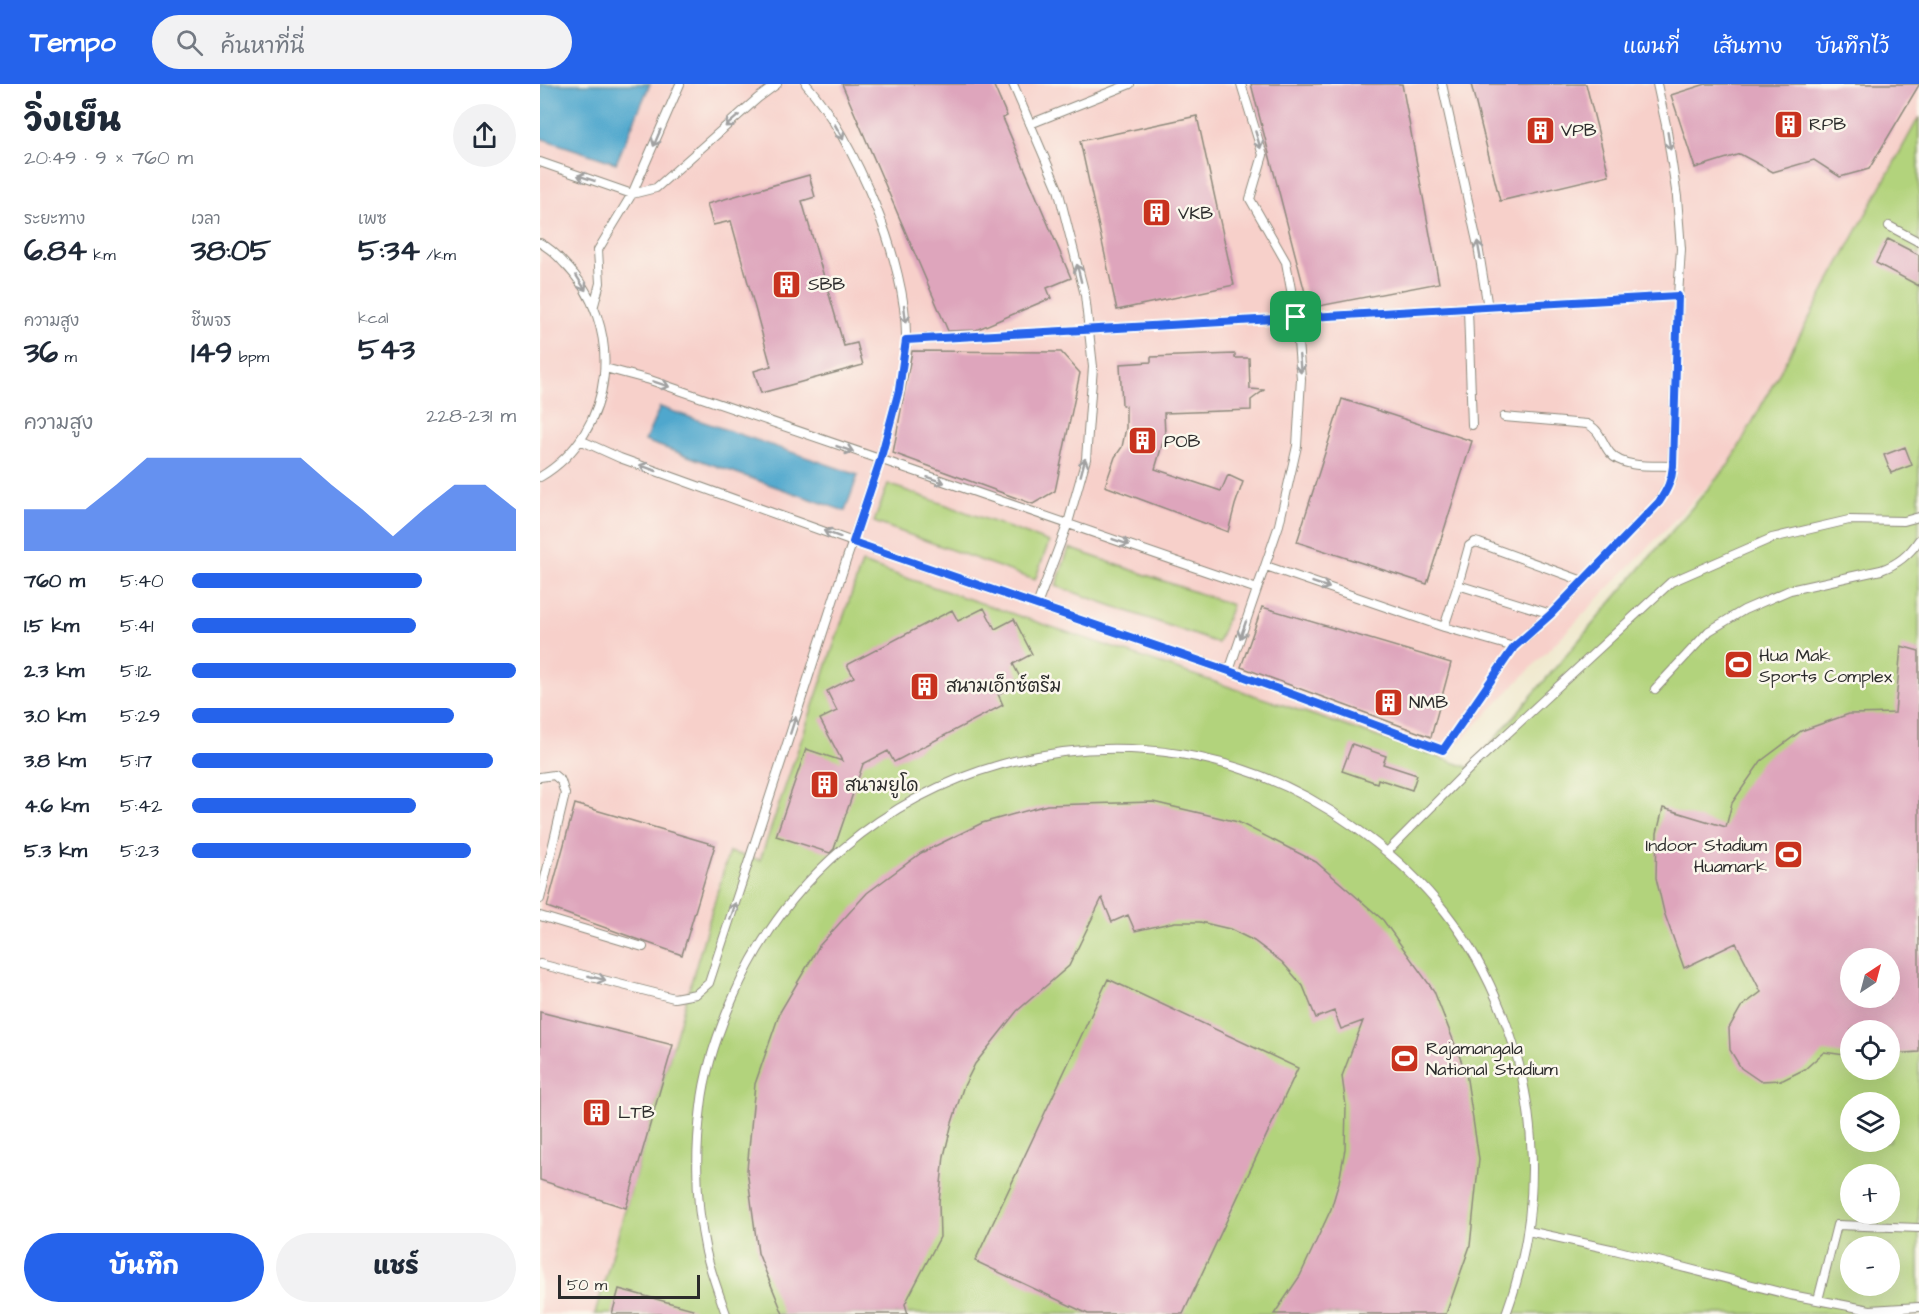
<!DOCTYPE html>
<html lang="th">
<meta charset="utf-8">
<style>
:root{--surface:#fff;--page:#f2f2f3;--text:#1f2937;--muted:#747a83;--accent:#2563eb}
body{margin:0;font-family:"Architects Daughter","Playpen Sans Thai",sans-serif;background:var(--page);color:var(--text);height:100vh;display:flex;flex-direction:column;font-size:22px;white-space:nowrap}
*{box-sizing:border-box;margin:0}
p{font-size:20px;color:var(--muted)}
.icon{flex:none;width:33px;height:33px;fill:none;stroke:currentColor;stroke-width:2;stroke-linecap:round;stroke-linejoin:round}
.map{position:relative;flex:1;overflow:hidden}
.panel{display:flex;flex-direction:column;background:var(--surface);width:540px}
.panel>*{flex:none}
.needle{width:39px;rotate:36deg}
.buttons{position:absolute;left:1300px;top:864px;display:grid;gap:12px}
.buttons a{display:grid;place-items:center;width:60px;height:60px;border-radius:50%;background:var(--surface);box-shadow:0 6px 24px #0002;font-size:30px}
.scale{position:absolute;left:18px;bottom:15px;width:142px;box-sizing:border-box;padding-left:6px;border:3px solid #2b2b2b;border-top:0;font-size:16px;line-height:21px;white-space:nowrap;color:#2b2b2b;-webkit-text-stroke:4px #fbf7ec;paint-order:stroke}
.pin{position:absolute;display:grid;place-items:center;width:51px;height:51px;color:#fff;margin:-26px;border-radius:12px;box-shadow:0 3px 9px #0006}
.round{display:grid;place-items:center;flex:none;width:63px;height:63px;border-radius:32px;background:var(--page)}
.headline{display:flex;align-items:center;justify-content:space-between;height:102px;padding:0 24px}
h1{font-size:33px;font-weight:800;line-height:45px}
.figures{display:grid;grid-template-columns:repeat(3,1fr);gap:9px;height:102px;padding:6px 24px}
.figures div{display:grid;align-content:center}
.figures b{font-size:30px;font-weight:800}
.figures small{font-size:16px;font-weight:400}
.figures p{font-size:16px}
.chart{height:168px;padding:12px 24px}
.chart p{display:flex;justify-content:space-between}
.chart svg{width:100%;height:108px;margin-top:6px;fill:var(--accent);opacity:.7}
.primary-button{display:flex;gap:12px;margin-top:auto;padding:12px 24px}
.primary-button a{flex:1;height:69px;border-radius:36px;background:var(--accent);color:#fff;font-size:24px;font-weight:800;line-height:69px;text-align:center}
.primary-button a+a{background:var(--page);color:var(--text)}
ul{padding:0 24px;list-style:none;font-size:20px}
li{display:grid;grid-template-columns:96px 72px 1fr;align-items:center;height:45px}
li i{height:15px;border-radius:8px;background:var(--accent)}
header{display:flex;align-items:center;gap:36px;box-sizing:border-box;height:84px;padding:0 30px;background:var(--accent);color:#fff}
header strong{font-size:28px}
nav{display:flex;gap:33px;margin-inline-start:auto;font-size:21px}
.search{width:420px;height:54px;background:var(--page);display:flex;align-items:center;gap:15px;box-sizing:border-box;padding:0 21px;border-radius:33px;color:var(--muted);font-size:22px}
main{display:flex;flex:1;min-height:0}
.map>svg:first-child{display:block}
</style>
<header>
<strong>Tempo</strong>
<div class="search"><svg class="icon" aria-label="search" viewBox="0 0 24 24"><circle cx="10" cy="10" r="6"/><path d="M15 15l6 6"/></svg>ค้นหาที่นี่</div>
<nav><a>แผนที่</a><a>เส้นทาง</a><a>บันทึกไว้</a></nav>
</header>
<main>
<section class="panel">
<div class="headline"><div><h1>วิ่งเย็น</h1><p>20:49 · 9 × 760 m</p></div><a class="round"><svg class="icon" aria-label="share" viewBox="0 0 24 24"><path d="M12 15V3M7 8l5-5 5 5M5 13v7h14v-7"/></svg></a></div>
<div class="figures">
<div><p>ระยะทาง</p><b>6.84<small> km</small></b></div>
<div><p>เวลา</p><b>38:05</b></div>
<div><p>เพซ</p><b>5:34<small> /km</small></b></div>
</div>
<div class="figures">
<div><p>ความสูง</p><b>36<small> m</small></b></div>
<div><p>ชีพจร</p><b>149<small> bpm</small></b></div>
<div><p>kcal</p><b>543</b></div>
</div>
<div class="chart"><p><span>ความสูง</span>228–231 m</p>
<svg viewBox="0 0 160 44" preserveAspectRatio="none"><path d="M0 44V27L10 27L20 27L30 17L40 6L50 6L60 6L70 6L80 6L90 6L100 17L110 27L120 38L130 27L140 17L150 17L160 27V44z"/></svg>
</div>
<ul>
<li><b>760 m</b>5:40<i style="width:71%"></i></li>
<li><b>1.5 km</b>5:41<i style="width:69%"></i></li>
<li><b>2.3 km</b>5:12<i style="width:100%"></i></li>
<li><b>3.0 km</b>5:29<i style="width:81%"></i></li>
<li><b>3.8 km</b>5:17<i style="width:93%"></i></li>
<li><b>4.6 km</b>5:42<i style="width:69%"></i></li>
<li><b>5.3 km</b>5:23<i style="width:86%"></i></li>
</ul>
<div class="primary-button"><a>บันทึก</a><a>แชร์</a></div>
</section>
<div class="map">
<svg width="1379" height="1230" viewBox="0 0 1379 1230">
<rect width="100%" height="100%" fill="#fbf7ec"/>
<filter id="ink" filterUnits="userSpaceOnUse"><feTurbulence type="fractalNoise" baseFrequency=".0167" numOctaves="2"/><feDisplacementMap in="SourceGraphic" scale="12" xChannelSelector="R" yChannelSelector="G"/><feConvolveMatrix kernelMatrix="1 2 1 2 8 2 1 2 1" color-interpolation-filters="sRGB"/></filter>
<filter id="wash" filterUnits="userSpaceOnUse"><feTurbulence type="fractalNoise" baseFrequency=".008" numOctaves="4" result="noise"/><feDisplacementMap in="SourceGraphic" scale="24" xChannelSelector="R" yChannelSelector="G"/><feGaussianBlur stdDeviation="1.35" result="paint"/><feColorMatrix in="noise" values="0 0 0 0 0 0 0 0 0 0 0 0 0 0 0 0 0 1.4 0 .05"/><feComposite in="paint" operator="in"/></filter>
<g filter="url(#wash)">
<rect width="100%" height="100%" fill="#f0e9cf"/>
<path fill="#f7d0ca" d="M 0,0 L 1379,0 L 1379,33 L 1190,379 L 896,682 L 322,479 L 220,776 L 189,768 L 55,1230 L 0,1230 Z"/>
<path fill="#b2d37b" stroke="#6e7f53" stroke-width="1.5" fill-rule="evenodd" d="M 1379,33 L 1379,1230 L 55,1230 L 189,768 L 220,776 L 322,479 L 930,684 L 1190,379 ZM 1311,874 L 1350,874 L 1350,914 L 1311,914 ZM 1311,946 L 1350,946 L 1350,986 L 1311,986 ZM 1311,1018 L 1350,1018 L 1350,1058 L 1311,1058 ZM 1311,1090 L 1350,1090 L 1350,1130 L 1311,1130 ZM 1311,1162 L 1350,1162 L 1350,1202 L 1311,1202 Z
M 348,400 L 509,458 L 495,496 L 334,438 Z
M 529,464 L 692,521 L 678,559 L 516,502 Z"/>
<path fill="#50a7cd" stroke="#3e697c" stroke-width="1.5" d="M 0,0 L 110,0 L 76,79 L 0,54 Z
M 120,323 L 318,391 L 305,427 L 105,357 Z"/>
<g id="blocks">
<path fill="#dea5bc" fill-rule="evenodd" d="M 302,0 L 453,0 L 467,32 L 463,34 L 531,194 L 507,204 L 511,214 L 436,246 L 408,247 Z
M 711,0 L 862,0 L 899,199 L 769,224 Z
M 931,0 L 1046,0 L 1069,91 L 960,117 Z
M 1166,0 L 1379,0 L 1379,1 L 1329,85 L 1300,93 L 1274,76 L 1233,88 L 1200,70 L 1155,84 L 1131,11 Z
M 657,32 L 694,201 L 577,226 L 540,57 Z
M 269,91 L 275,113 L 262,117 L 304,262 L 317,259 L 323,281 L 221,309 L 214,287 L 231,282 L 191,137 L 173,141 L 167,120 Z
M 1348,155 L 1379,171 L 1379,202 L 1336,179 Z
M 372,267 L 521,268 L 540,289 L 515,407 L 493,420 L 353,369 Z
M 695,270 L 695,274 L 709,274 L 710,305 L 724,306 L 711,316 L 711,326 L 624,329 L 625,351 L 615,385 L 681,407 L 688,391 L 703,398 L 695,421 L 688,448 L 565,402 L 575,373 L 582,363 L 586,344 L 586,322 L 582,321 L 580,280 L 611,278 L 611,273 Z
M 802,315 L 932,357 L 887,500 L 757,458 Z
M 1365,363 L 1372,381 L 1351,389 L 1344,371 Z
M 722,523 L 911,579 L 891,653 L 701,583 Z
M 444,524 L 455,545 L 474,535 L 492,570 L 473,580 L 482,597 L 458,610 L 463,621 L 354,678 L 348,667 L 323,680 L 294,765 L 290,769 L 236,752 L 266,665 L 302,677 L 280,635 L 297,627 L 287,607 L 314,593 L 307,581 L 412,526 L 418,537 Z
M 1361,562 L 1379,567 L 1379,968 L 1350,970 L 1350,946 L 1311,946 L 1311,972 L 1284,968 L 1265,985 L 1243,996 L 1220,997 L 1201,984 L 1190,966 L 1189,944 L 1201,923 L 1221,908 L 1196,859 L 1144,884 L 1124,828 L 1116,794 L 1117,749 L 1123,724 L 1186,743 L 1192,719 L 1221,677 L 1261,647 L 1309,630 L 1355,629 ZM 1311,874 L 1350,874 L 1350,914 L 1311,914 Z
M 812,660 L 846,672 L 843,680 L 877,691 L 872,706 L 838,695 L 837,699 L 802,687 Z
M 613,718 L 698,738 L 776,778 L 843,836 L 894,907 L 926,989 L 939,1075 L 930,1162 L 906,1230 L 734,1230 L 760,1192 L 791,1125 L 799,1098 L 805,1065 L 806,1022 L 802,992 L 823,937 L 801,945 L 794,927 L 776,934 L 763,902 L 742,878 L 714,857 L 690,845 L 660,838 L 635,838 L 595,847 L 588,831 L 572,838 L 562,814 L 529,882 L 477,927 L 435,980 L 423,1004 L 412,1039 L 404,1072 L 399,1118 L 400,1153 L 365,1220 L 368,1230 L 243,1230 L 218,1169 L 207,1086 L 215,1000 L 240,928 L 279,862 L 327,809 L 381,769 L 442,739 L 507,721 Z
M 35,720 L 175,761 L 142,871 L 7,823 Z
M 568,895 L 758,984 L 643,1230 L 548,1230 L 435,1177 Z
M 0,928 L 133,961 L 86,1124 L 0,1096 Z
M 79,1205 L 153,1225 L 153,1230 L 72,1230 Z"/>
</g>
</g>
<g filter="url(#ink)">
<use href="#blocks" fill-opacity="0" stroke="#8e8a7d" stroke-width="1.5"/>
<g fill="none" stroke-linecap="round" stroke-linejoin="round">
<defs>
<path id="lane" d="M 473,0 L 518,105 L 545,211 L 553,283 L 546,375 L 528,439 L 497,521
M 902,0 L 938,162 L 948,224
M 490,40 L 590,0
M 0,78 L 92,110 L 116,104 L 218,14 L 237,0
M 1349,142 L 1379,158
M 0,159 C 10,164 17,171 24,179 C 86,241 76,348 0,393
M 54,221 L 60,199 L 58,166 L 92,110 L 140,0
M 928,225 L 932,341
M 366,256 L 1138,212
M 65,284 L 110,296 L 717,505
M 964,333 L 1047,340 C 1061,346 1061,358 1070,369 C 1083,385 1115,381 1133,382
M 40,356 L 80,374 L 313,458 L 689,587 L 903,666 L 974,563 L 1011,530 L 1119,418 L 1132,394 L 1138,212 L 1141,165 L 1137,113 L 1126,41 L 1117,0
M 726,482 L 904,543 L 974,563
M 1011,530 L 918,501 L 929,462 L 935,458 L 939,459 L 1043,497
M 904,543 L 918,501
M 689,587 L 739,441 L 757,362 L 761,295 L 756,233 L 746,178 L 710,115 L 723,71 L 701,0
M 1115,605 L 1169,547 L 1204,526 L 1250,506 L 1341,486 C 1358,480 1369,471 1379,456
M 0,693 L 14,691 L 21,697 L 25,710 L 0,815
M 848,767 L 930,684 L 1131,498 L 1232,454 L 1309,436 L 1364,437 L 1379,433
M 0,832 L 103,863
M 0,880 L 134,914 L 156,910 L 169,899 C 215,759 260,620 305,480 C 322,430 340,381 353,329 C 359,305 366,279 366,254 C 367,179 315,56 266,0
M 988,1147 L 1075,1166 L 1251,1211 L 1330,1226 L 1379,1223
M 1278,1216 L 1297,1141 L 1379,1144
M 186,1230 C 179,1210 171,1189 166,1168 C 156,1121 155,1070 161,1023 C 165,985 178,948 193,914 C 296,674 600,588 813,742 C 878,788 924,840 956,914 C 1000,1014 1004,1127 966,1230"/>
</defs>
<use href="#lane" stroke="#8e8a7d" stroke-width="10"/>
<use href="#lane" stroke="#fff" stroke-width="8"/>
</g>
<defs><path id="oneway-shaft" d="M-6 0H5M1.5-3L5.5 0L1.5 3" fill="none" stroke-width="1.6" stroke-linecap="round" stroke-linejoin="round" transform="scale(1.5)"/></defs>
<g stroke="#a0a0a0">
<use href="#oneway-shaft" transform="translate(192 37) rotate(139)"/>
<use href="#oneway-shaft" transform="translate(299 48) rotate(61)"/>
<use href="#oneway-shaft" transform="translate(117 54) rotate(113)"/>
<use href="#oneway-shaft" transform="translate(718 56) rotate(73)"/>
<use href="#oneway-shaft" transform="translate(1129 57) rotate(81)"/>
<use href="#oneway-shaft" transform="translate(46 94) rotate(-161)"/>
<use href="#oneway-shaft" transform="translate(939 166) rotate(-100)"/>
<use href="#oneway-shaft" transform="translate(539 189) rotate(-104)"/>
<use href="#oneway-shaft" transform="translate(41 199) rotate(58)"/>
<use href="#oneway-shaft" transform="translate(365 230) rotate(84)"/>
<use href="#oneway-shaft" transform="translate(760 280) rotate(85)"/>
<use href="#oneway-shaft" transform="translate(121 300) rotate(19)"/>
<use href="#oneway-shaft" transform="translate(305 365) rotate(19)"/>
<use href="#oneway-shaft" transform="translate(543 383) rotate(-75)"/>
<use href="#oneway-shaft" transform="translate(108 384) rotate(-160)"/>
<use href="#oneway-shaft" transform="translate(396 396) rotate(18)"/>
<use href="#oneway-shaft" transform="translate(292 450) rotate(-160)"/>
<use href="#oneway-shaft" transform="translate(581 458) rotate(19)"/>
<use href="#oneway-shaft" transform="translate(781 501) rotate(19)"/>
<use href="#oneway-shaft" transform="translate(703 546) rotate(109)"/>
<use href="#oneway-shaft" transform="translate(253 641) rotate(-72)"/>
<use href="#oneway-shaft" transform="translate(193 827) rotate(-72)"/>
<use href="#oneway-shaft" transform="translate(57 894) rotate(14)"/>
</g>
</g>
<g fill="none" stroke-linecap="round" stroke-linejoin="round" filter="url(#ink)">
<defs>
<path id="route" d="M 1138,212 L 1133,382 C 1132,396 1127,406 1119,418 L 1011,530 L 974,563 L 903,666 L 689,587 L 313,458 L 340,377 L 359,306 L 366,256 Z"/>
</defs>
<use href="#route" stroke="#fff" stroke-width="12"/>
<use href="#route" stroke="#2563eb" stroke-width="8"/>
</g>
<defs>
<symbol id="building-square" viewBox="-11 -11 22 22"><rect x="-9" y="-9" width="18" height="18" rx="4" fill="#c8321e" stroke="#fbf7ec"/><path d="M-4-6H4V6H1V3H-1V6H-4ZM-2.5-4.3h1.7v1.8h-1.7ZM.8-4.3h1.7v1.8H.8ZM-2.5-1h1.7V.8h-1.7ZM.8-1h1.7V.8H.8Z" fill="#fff"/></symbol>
<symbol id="stadium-square" viewBox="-11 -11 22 22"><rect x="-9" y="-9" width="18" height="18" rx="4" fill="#c8321e" stroke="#fbf7ec"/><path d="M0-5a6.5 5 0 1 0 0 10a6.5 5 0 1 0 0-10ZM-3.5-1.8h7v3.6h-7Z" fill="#fff"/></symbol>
</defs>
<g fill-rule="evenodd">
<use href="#building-square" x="1232" y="24" width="33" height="33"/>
<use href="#building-square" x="984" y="30" width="33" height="33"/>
<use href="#building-square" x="600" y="112" width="33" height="33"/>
<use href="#building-square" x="230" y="184" width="33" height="33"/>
<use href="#building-square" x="586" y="340" width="33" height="33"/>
<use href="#stadium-square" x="1182" y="564" width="33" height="33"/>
<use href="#building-square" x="368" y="586" width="33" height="33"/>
<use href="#building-square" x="832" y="602" width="33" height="33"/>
<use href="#building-square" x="268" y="684" width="33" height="33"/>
<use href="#stadium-square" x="1232" y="754" width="33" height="33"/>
<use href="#stadium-square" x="848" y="958" width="33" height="33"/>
<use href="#building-square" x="40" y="1012" width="33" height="33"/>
</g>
<g text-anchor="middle" stroke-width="5" stroke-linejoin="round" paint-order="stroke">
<g font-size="18" fill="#2b2b2b" stroke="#fbf7ec" text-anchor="start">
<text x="1269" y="46">RPB</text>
<text x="1021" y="52">VPB</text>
<text x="638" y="135">VKB</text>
<text x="268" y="206">SBB</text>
<text x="624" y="363">POB</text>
<text x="1219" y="577">Hua Mak<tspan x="1219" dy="21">Sports Complex</tspan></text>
<text x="406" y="608">สนามเอ็กซ์ตรีม</text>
<text x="869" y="624">NMB</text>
<text x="305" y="707">สนามยูโด</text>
<text x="1227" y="767" text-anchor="end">Indoor Stadium<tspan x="1227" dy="21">Huamark</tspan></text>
<text x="886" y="970">Rajamangala<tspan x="886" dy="21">National Stadium</tspan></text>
<text x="78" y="1034">LTB</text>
</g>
</g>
</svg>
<div class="buttons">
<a><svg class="needle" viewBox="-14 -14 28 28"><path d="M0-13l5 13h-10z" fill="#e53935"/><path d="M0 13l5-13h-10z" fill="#747a83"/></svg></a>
<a><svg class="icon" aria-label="locate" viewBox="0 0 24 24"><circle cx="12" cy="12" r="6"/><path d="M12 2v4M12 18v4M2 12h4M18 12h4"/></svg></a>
<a><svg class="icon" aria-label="layers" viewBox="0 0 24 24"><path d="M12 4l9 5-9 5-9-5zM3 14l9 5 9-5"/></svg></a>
<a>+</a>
<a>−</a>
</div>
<div class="scale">50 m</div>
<div class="pin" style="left:756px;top:233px;background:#1e9e55"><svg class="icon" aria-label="arrive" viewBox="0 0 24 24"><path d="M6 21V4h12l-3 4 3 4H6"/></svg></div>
</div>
</main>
